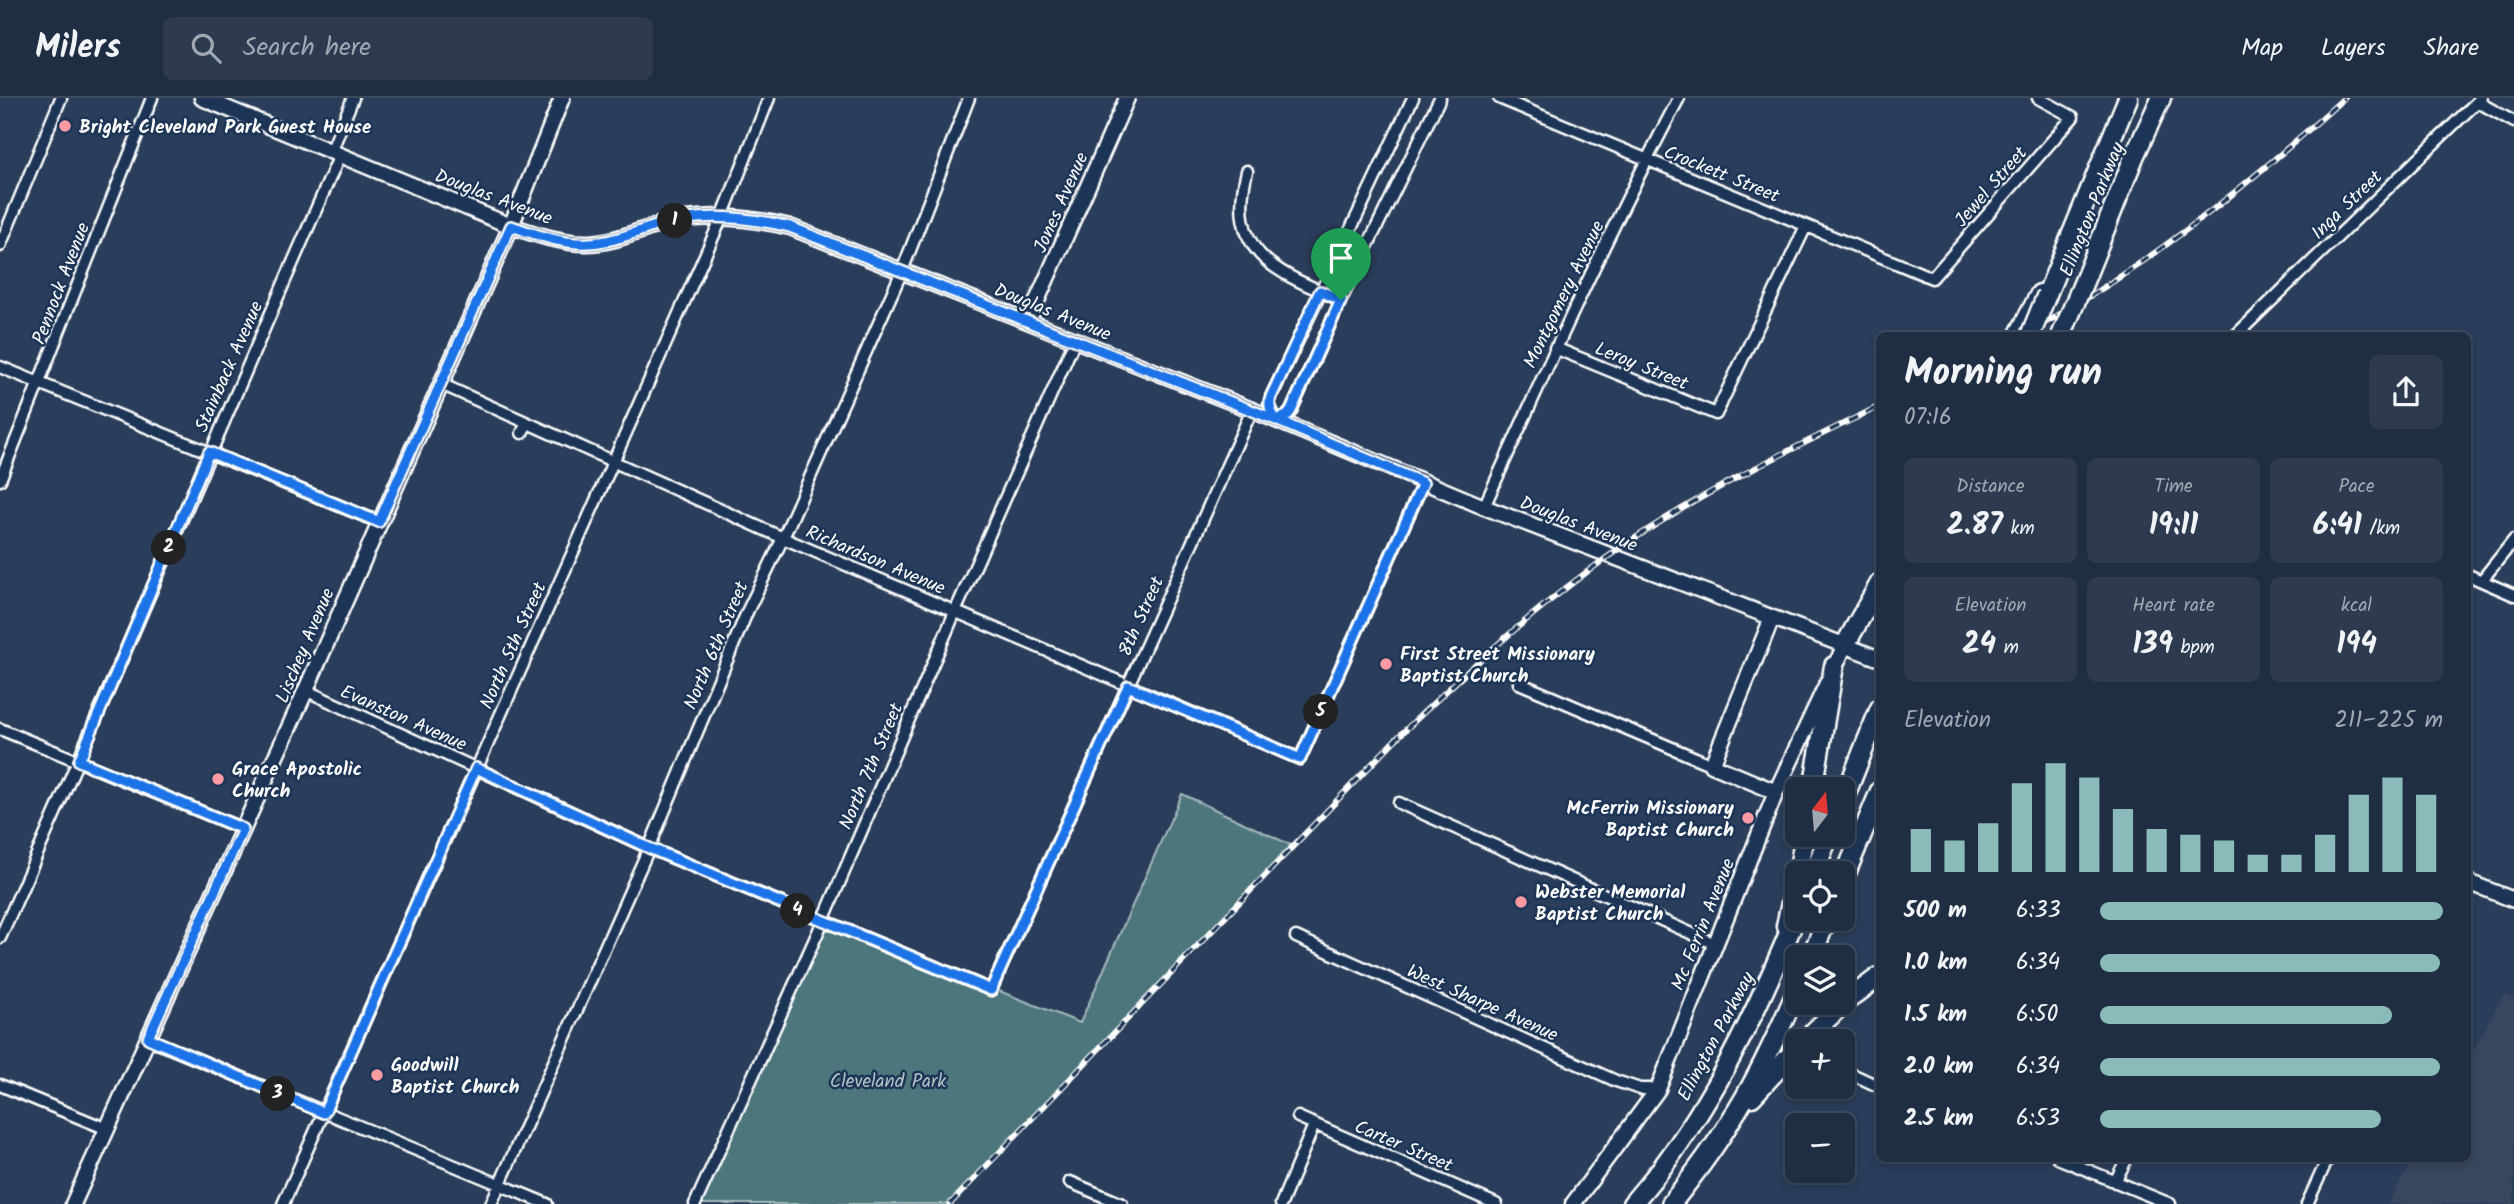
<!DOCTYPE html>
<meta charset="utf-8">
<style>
:root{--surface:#202e44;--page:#2d3a4f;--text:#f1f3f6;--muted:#a2a8b2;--line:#3d4a5d;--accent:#8bbbb9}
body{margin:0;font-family:Kalam,sans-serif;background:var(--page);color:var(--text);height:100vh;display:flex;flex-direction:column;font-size:26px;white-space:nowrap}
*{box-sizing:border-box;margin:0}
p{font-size:23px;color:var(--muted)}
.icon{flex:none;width:38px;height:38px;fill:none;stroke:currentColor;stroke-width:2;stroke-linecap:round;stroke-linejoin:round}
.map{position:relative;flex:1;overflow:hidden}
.details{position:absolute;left:1876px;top:234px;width:595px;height:830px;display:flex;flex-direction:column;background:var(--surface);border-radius:10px;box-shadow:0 4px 10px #0003,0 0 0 2px var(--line)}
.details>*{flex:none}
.needle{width:46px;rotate:16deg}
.controls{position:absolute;left:1785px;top:679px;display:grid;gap:14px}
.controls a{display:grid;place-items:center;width:70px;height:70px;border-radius:10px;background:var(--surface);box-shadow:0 4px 10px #0003,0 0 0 2px var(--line);font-size:35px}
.pin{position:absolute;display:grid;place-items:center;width:60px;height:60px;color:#fff;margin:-72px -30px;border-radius:50% 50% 50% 0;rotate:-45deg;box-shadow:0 0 7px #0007}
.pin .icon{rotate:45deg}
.km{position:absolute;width:35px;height:35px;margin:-18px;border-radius:50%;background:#222;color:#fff;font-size:19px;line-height:35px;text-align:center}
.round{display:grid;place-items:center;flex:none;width:74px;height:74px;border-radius:10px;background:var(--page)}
.summary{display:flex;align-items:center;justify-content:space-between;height:119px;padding:0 28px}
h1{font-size:38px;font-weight:700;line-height:52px}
.stats{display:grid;grid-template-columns:repeat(3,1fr);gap:10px;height:119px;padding:7px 28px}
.stats div{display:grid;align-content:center;border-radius:10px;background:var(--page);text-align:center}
.stats b{font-size:30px;font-weight:700}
.stats small{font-size:19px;font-weight:400}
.stats p{font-size:19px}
.chart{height:196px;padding:14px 28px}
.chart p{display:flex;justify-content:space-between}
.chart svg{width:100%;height:126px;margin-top:7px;stroke:var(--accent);stroke-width:6}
ul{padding:0 28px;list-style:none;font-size:23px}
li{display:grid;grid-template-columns:112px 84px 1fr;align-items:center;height:52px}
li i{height:18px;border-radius:9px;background:var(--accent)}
header{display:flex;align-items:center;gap:42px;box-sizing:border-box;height:98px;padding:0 35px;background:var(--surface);border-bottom:2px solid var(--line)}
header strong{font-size:33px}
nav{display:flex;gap:38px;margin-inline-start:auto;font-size:24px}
.search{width:490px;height:63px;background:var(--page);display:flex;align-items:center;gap:18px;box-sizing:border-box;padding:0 24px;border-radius:10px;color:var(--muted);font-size:26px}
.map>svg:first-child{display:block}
</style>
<header>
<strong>Milers</strong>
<div class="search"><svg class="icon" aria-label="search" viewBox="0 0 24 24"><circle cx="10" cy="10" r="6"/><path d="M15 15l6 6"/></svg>Search here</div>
<nav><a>Map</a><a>Layers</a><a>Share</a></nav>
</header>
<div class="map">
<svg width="2514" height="1106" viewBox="0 0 2514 1106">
<rect width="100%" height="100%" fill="#2a3d5a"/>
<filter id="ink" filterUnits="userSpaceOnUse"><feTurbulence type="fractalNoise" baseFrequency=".0143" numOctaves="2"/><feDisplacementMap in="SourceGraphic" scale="14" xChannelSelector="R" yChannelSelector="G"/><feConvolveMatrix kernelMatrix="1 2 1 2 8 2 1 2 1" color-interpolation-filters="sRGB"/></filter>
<g filter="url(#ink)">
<path fill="#39475e" d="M 2504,896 L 2514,901 L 2514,1106 L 2388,1106 L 2413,1061 L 2468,1060 L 2468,962 Z"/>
<path fill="#4d767b" stroke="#a6babd" stroke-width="2" d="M 1182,696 L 1293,748 L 950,1106 L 695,1106 L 823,823 L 1080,925 Z"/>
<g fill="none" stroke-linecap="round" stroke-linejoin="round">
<defs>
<path id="street" d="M 1413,0 L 1271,299 L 1269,306 L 1276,322 L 1287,318 L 1291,313 L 1341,202 L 1440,0
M 1499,0 L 1932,180 L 2073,19 L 2038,0
M 2478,4 L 2514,24
M 331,54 L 353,0
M 1247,73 C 1226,156 1276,174 1341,202
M 0,148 L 61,0
M 2235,238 L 2481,0
M 1555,250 L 1716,316 L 1806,128
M 0,269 L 379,424
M 441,286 L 783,440 L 1300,661 L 1423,385
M 522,335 L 527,325
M 0,382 L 152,0
M 1484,409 C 1546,271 1608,134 1679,0
M 2468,477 L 2514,497
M 2482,482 L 2514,442
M 1519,585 L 1712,667
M 305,592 L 649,750 L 991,892 L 1252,312
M 0,631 L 243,731
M 1399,705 L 1715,846
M 1296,839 L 1616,983 L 1640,991 L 1658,991
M 0,840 C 116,580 225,317 340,57
M 148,941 L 547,1106
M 1843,972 L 1880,989
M 0,987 L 107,1031
M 1298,1019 L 1496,1106
M 2058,1060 L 2170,1106
M 1070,1084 L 1122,1106
M 2115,1084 L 2127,1060
M 283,1106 L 722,119 L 769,0
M 491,1106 L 649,750 L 747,514 L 783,440 L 902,173 L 969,0
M 695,1106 L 823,823 L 955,514 L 1075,242
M 1281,1106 L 1314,1027
M 2307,1106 L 2328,1060"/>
<path id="secondary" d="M 202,0 L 511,128 C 536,136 562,146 589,145 C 615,144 638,133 662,126 C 704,114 748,119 790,129 L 1252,312 L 1484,409 L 1880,561
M 1028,223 L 1127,0
M 1772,520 L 1712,667 L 1776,694
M 2468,784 L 2514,802
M 73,1106 L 301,603 L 511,128 L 562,0
M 1573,1106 L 1658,991 L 1776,694 L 1845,547"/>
<path id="highway" d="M 2087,176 L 2134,59 L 2161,0
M 2047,196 L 2128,0
M 2018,238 L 2040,196
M 1845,547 L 1880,485
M 1813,691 L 1834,568
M 1843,703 L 1880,610
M 1798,775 L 1805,737
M 1814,775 L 1829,737
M 1843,782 L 1880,693
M 1786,828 L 1797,777
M 1811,859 L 1827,821
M 1804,943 L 1845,904 L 1880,878
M 1752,999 L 1797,950
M 1632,1106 C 1644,1091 1658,1076 1669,1060 C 1723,985 1762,901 1797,816
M 1671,1106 C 1692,1079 1713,1052 1731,1022 C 1757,982 1778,936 1797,892"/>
</defs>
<use href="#street" stroke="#fff" stroke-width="15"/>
<use href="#secondary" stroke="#fff" stroke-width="19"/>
<use href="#highway" stroke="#fff" stroke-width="23"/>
<use href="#street" stroke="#1d3557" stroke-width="10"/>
<use href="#secondary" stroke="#1d3557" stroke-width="14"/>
<use href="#highway" stroke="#1d3557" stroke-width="18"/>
<defs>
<path id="rail" d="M 2021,238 C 2140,175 2245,90 2344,0
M 950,1106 L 1394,643 C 1472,567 1553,493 1646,433 C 1720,385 1800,347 1880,308"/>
</defs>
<use href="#rail" stroke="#fff" stroke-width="6"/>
<use href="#rail" stroke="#1d3557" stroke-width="3.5" stroke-dasharray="10" stroke-linecap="butt"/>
<defs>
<path id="highway-bridge" d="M 2030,238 L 2047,196
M 2061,238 L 2087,176"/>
</defs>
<use href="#highway-bridge" stroke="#fff" stroke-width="23" stroke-linecap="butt"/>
<use href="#highway-bridge" stroke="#1d3557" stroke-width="18"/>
</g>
</g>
<g fill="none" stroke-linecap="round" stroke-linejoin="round" filter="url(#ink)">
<defs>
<path id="route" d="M 1341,202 L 1291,313 L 1287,318 L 1276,322 L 790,129 C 748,119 704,114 662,126 C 638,133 615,144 589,145 C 562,147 536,136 511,128 L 379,424 L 209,354 L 79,663 L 243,731 L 148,940 L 324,1015 L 476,670 L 649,750 L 991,892 L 1128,588 L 1300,661 L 1423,385 L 1276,322 C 1271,314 1268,308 1271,299 L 1320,193 L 1341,202"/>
</defs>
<use href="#route" stroke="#fff" stroke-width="14"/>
<use href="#route" stroke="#1a73e8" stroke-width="9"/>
</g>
<g fill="#ff9aa2" stroke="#1d3557" stroke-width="2.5">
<circle cx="65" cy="28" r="7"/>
<circle cx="1386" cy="566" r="7"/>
<circle cx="218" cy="681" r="7"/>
<circle cx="1748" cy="720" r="7"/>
<circle cx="1521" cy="804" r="7"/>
<circle cx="377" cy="977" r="7"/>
</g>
<g text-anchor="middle" stroke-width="5" stroke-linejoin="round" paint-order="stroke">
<g font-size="19" font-weight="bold" fill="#fff" stroke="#1d3557" text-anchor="start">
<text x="79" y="35">Bright Cleveland Park Guest House</text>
<text x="1400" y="562">First Street Missionary<tspan x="1400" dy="22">Baptist Church</tspan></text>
<text x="232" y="677">Grace Apostolic<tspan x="232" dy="22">Church</tspan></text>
<text x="1734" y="716" text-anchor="end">McFerrin Missionary<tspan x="1734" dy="22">Baptist Church</tspan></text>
<text x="1535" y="800">Webster Memorial<tspan x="1535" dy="22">Baptist Church</tspan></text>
<text x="391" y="973">Goodwill<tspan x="391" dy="22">Baptist Church</tspan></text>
</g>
<g font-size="19" fill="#fff" stroke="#1d3557">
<text transform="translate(1722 75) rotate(22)" y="7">Crockett Street</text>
<text transform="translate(1990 88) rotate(-49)" y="7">Jewel Street</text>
<text transform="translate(494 98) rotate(21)" y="7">Douglas Avenue</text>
<text transform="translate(1060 104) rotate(-66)" y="7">Jones Avenue</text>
<text transform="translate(2346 106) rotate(-44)" y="7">Inga Street</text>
<text transform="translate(2091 111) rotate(-68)" y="7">Ellington Parkway</text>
<text transform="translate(60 185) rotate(-69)" y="7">Pennock Avenue</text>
<text transform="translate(1563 196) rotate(-64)" y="7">Montgomery Avenue</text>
<text transform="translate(1053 213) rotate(22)" y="7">Douglas Avenue</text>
<text transform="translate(1642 267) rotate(22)" y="7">Leroy Street</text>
<text transform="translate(228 268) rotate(-66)" y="7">Stainback Avenue</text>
<text transform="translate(1579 425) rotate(21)" y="7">Douglas Avenue</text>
<text transform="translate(876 461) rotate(23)" y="7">Richardson Avenue</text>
<text transform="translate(1140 518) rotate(-66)" y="7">8th Street</text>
<text transform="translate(304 547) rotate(-67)" y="7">Lischey Avenue</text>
<text transform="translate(512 547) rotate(-66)" y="7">North 5th Street</text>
<text transform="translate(715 547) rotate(-67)" y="7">North 6th Street</text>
<text transform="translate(404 619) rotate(24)" y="7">Evanston Avenue</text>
<text transform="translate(870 668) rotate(-67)" y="7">North 7th Street</text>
<text transform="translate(1702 826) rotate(-68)" y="7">Mc Ferrin Avenue</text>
<text transform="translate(1483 904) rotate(24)" y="7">West Sharpe Avenue</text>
<text transform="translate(1715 938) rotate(-62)" y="7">Ellington Parkway</text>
<text transform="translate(1404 1047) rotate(23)" y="7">Carter Street</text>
</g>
<g font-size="19" fill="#afc1c4" stroke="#1d3557">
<text x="888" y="989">Cleveland Park</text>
</g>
</g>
</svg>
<div class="controls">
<a><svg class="needle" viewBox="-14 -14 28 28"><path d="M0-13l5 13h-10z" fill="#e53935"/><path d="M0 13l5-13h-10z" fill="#a2a8b2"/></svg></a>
<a><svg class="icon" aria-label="locate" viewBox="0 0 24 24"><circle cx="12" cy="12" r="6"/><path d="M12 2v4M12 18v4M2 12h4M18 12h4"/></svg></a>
<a><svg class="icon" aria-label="layers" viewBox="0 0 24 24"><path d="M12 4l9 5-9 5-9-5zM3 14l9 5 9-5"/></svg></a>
<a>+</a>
<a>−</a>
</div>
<div class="pin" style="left:1341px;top:202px;background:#1e9e55"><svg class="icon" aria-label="arrive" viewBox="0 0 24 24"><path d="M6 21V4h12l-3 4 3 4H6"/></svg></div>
<b class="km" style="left:675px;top:123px">1</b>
<b class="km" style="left:169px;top:450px">2</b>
<b class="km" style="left:278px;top:996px">3</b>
<b class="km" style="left:798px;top:813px">4</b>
<b class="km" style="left:1321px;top:614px">5</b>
<section class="details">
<div class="summary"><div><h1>Morning run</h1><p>07:16</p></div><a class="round"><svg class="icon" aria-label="share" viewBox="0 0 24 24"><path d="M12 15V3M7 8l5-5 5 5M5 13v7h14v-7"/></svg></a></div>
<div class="stats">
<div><p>Distance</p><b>2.87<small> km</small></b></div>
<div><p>Time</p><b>19:11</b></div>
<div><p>Pace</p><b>6:41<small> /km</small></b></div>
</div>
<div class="stats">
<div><p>Elevation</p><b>24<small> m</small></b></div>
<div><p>Heart rate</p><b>139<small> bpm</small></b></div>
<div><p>kcal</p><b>194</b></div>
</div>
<div class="chart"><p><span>Elevation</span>211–225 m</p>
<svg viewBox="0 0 160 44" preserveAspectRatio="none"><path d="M5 44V29M15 44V33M25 44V27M35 44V13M45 44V6M55 44V11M65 44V22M75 44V29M85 44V31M95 44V33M105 44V38M115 44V38M125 44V31M135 44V17M145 44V11M155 44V17"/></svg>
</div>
<ul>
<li><b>500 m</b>6:33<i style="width:100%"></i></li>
<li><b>1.0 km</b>6:34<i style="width:99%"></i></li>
<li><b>1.5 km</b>6:50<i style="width:85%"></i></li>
<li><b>2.0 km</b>6:34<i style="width:99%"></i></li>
<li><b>2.5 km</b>6:53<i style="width:82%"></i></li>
</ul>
</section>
</div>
